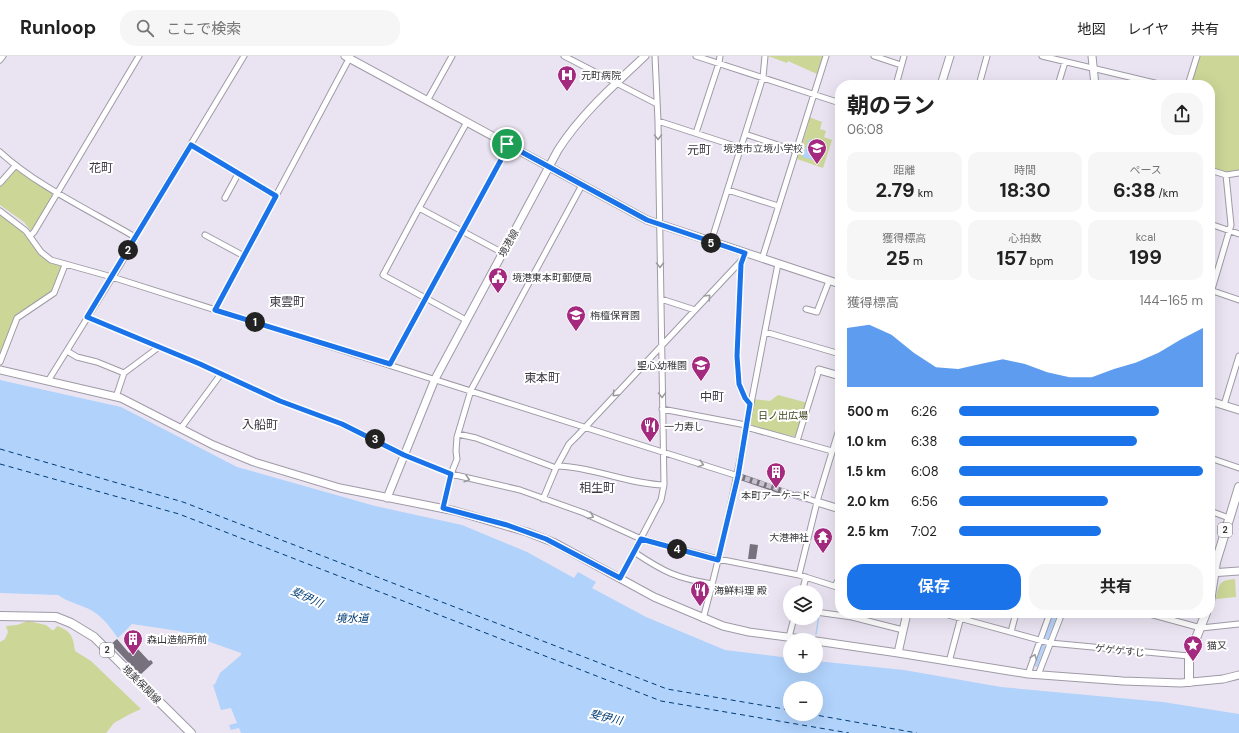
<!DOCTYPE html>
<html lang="ja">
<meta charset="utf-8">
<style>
:root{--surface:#fff;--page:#f6f6f6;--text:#222;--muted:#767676;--line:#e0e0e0;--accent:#1a73e8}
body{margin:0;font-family:"DM Sans","Noto Sans JP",sans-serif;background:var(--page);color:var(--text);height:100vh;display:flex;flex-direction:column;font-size:15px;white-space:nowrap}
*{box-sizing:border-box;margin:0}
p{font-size:13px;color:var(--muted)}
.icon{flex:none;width:22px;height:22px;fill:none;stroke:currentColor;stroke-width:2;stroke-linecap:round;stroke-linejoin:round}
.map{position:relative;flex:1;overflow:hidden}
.details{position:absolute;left:835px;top:24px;width:380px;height:538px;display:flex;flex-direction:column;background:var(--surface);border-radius:16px;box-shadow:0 4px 16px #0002}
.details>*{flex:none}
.controls{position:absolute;left:783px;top:529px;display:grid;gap:8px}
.controls a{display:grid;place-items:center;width:40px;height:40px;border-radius:50%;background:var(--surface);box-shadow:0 4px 16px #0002;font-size:20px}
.pin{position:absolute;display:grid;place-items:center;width:34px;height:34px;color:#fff;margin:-17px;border:2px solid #fff;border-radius:50%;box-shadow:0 1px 4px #0007}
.km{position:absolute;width:20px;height:20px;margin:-10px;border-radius:50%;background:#222;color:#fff;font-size:11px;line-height:20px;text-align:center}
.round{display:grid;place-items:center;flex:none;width:42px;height:42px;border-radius:16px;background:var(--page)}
.head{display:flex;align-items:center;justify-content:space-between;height:68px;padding:0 12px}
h1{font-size:22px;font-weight:700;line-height:30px}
.stats{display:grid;grid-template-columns:repeat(3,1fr);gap:6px;height:68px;padding:4px 12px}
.stats div{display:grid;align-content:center;border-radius:10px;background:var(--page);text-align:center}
.stats b{font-size:20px;font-weight:700}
.stats small{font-size:11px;font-weight:400}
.stats p{font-size:11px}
.chart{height:112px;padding:8px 12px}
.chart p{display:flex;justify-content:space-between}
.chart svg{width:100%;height:72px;margin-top:4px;fill:var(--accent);opacity:.7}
.button{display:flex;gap:8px;margin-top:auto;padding:8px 12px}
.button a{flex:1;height:46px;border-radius:16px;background:var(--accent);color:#fff;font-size:16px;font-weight:700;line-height:46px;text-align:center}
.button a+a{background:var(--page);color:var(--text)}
ul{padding:0 12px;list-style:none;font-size:13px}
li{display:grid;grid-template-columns:64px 48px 1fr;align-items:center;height:30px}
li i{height:10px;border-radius:5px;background:var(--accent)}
header{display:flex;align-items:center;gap:24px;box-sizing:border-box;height:56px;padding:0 20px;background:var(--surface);border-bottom:1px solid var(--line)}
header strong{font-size:19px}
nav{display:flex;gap:22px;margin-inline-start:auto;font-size:14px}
.search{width:280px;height:36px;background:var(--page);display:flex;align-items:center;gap:10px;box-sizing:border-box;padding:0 14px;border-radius:16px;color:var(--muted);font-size:15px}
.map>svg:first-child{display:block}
</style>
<header>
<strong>Runloop</strong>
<div class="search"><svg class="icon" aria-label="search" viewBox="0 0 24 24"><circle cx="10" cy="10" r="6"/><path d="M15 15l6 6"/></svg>ここで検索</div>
<nav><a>地図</a><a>レイヤ</a><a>共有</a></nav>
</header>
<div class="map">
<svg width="1239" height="677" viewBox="0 0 1239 677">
<rect width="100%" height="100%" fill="#eae4f2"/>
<path fill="#cbd697" d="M 768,0 L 824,0 L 819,17 L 817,18 L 788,5 L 787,7 Z
M 1200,0 L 1239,0 L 1239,115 L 1226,116 L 1210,112 L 1210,29 L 1190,29 Z
M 809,61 L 822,66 L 820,73 L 826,75 L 824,81 L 832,84 L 823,112 L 797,103 L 809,66 L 808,66 Z
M 15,111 L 55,137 L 33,175 L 31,175 L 24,166 L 0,149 L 0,129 Z
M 0,159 C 6,163 13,167 18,172 C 34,186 38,204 61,210 L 62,212 L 52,235 L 15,261 L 0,298 Z
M 778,339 L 808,347 L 797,381 L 753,371 L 749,365 L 752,343 L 770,345 Z
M 1235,523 L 1236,541 L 1216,543 C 1219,528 1219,524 1235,523 Z
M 28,565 L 46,569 L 52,574 L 54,574 L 57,570 C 71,575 73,580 75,595 L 91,605 L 141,653 L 130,658 L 114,667 L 106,677 L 0,677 L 0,586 L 5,583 L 8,576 L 6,570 L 17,569 Z"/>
<path fill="#b0d2fb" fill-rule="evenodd" d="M 809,83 L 819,86 L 813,104 L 802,101 Z
M 0,324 L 121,351 L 237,411 L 375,450 L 462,469 L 527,496 L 574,522 L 578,516 L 596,526 L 592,532 L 646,561 L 725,594 L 790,602 L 790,610 L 816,610 L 816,605 L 904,614 L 1001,631 L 1163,646 L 1239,658 L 1239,677 L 241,677 L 239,672 L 231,674 L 229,669 L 237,667 L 231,652 L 221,654 L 213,629 L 215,628 L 220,617 L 241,599 L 241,597 L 179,575 L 132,568 L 118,582 C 112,574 105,564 97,558 C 86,549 70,548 58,539 L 0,537 ZM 790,632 L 816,632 L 816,658 L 790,658 Z
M 1054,557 L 1058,557 L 1037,611 L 1034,610 Z"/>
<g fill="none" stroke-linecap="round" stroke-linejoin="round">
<path stroke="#b0d2fb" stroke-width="1.5" d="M 816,578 L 819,559"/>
<path stroke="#003c76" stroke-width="1" stroke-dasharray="5 4" stroke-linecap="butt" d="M 0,393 L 183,446 L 667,633 L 790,654
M 0,408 L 179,458 L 661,645 L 849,677
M 810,658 L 917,677"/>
</g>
<path fill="#77717d" d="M 742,418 L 794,436 L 793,439 L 794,442 L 810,448 L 740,424 Z
M 750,488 L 758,489 L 756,503 L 748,503 Z
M 117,583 L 129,597 L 136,591 L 149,605 L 151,604 L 153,607 L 140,619 L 111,588 Z"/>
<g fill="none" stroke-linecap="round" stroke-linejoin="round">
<path stroke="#c7c1ce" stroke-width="5" stroke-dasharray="5 2.5" stroke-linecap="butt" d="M 738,420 L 797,439"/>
<defs>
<path id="street" d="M 564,0 L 657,48
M 696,0 L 840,47
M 874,0 L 901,9
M 1042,0 L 1163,29
M 0,4 L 3,0
M 896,29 L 904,0
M 979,29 L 987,0
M 1058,29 L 1065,6
M 1188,29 L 1197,0
M 427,45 L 452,0
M 658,65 L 741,92
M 467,66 L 419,152 L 503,197
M 696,77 L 719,7 L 720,0
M 745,78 L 796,95
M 191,89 L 275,140
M 0,96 C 37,130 91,155 135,181
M 1210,114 L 1226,119
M 0,127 L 15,110
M 728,134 L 778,150
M 225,142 L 238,118
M 419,152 L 383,219 L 466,264
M 0,155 L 26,175 L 41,196 L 51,204 L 112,221 L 738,420
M 1210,168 L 1239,178
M 205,179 L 244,200
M 30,180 L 34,176 L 139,0
M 711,186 L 763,21 L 765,0
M 745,197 L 741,209 L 737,299 L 739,329 L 745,342 L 750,348
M 762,203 L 826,0
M 1210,234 L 1239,244
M 1210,240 L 1231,169 L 1226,119 L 1239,117
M 661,243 L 695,254
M 806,253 L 817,256 L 829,225
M 215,254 L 350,1
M 87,261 L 200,308 L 280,345 L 342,368 L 404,399 L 451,418 L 520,434 L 584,457 L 641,483 L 718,503 L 799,519 L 840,532
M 765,276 L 840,298
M 67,295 L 77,301 L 97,306 L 124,317 L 116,341
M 0,306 L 17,262 L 54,237 L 65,209
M 390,308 L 502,102 L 507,88
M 124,317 L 159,291
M 48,325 L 122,206 L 135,181 L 244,0
M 1224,349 L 1239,300
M 662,353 L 746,369
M 746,371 L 832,395
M 181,372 L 221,318
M 458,378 L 476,382 L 556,412 L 543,443
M 797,385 L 819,314
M 1210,402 L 1239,412
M 557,410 L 569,388 L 577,380 L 741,205
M 556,411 L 557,410 C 594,411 627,428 664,429
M 797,439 L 817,446
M 443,452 L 451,418 L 457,403 L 456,395 L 457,381 L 471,334 L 582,129
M 1210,455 L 1229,462
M 634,496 C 664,516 676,522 712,528
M 799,519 L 818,442 L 840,370
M 620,522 L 661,444 L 664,429 L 658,65 L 655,0
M 835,530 L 840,521
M 802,536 L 806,521
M 816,556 L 852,561 L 903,574
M 941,557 L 1050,587 L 1189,600
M 1146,557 L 1201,572 L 1239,568
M 703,563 C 735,446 754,327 778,208
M 1011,576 L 1016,557
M 789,581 L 794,562
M 949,606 L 962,557
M 1028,618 L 1050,557
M 1038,619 L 1062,557"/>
<path id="secondary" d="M 345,0 L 647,164 L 840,228
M 1092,0 L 1095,29
M 941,29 L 950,0
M 0,314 L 121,342 L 213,389 L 254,406 L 340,432 L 455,455 L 527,476 L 555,487 L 654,541 L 723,570 L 749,576 L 810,584
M 819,314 L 840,320
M 1210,345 L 1239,354
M 387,442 L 435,323 L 558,94 C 581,58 615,28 645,0
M 817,446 L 840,453
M 1210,517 L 1239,515
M 816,585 L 898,597 L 907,557
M 898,597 L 1028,618 L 1123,625 L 1181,627 L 1223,623 L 1239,619"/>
<path id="primary" d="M 1210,546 L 1216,506 L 1239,431
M 0,560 L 56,561 L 71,567 L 94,581 L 191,677
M 1189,626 L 1189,600 L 1206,557"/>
</defs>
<use href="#street" stroke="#9f9aa6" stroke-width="7"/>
<use href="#secondary" stroke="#9f9aa6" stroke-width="9"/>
<use href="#primary" stroke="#9f9aa6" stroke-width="10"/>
<use href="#street" stroke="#fff" stroke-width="5"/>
<use href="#secondary" stroke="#fff" stroke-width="7"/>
<use href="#primary" stroke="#fff" stroke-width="8"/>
</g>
<defs><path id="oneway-chevron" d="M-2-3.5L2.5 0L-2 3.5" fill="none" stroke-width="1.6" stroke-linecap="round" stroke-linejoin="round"/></defs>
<g stroke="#9c9b9e">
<use href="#oneway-chevron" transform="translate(658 81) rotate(89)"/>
<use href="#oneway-chevron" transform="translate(660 209) rotate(89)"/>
<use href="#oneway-chevron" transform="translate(708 241) rotate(-46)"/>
<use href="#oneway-chevron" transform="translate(615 338) rotate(133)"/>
<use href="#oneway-chevron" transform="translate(662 339) rotate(89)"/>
<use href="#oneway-chevron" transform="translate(701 408) rotate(17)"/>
<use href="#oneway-chevron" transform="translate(467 423) rotate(15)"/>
<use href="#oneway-chevron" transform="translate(591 460) rotate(23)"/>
<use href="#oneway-chevron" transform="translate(1034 601) rotate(-70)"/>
</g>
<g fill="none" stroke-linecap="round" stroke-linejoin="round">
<defs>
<path id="route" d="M 507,88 L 647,164 L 745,197 L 741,208 L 737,300 L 739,328 L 745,342 L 750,348 L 738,420 L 718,504 L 641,483 L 620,522 L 546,483 L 507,469 L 443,452 L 451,418 L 404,399 L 342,368 L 280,345 L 200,308 L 87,261 L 191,89 L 276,140 L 215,254 L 390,308 L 502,102 Z"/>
</defs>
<use href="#route" stroke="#fff" stroke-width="8"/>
<use href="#route" stroke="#1a73e8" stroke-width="5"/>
</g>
<defs>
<symbol id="hospital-pin" viewBox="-11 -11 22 30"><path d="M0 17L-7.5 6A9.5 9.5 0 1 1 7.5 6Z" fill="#a42a7f" stroke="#fff"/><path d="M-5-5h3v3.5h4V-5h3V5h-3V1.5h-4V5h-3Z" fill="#fff"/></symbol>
<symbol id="school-pin" viewBox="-11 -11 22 30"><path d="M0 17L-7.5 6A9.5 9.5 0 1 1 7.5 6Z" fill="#a42a7f" stroke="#fff"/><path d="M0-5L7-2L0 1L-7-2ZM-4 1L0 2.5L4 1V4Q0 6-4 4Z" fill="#fff"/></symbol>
<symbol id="civic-pin" viewBox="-11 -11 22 30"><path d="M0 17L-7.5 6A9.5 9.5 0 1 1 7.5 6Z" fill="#a42a7f" stroke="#fff"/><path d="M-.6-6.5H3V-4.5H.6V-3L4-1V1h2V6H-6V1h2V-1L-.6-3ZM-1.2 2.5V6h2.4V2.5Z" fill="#fff"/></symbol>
<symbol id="restaurant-pin" viewBox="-11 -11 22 30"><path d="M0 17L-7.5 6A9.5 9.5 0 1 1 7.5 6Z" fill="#a42a7f" stroke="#fff"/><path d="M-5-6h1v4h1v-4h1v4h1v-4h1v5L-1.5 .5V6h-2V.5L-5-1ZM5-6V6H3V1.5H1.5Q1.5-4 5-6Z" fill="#fff"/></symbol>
<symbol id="building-pin" viewBox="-11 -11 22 30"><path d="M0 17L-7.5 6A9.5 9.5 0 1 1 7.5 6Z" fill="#a42a7f" stroke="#fff"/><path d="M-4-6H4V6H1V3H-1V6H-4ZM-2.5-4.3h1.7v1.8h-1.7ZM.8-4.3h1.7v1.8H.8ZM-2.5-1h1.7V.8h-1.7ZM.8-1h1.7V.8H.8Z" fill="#fff"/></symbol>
<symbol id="temple-pin" viewBox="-11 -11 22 30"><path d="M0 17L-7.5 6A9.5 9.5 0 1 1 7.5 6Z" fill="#a42a7f" stroke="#fff"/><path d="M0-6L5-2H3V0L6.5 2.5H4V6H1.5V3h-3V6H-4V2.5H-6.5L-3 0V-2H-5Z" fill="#fff"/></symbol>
<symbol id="sight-pin" viewBox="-11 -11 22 30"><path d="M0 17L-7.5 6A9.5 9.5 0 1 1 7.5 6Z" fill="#a42a7f" stroke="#fff"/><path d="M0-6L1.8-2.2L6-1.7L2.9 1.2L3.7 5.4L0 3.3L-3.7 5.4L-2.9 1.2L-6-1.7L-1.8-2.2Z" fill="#fff"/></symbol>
</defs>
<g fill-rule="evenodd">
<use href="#hospital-pin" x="556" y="8" width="22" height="30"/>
<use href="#school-pin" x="806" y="81" width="22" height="30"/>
<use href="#civic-pin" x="487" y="210" width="22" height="30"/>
<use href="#school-pin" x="565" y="248" width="22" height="30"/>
<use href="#school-pin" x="690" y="298" width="22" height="30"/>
<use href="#restaurant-pin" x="639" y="359" width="22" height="30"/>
<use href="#building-pin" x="765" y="405" width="22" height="30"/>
<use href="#temple-pin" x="812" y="470" width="22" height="30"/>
<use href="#restaurant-pin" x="689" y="523" width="22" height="30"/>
<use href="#building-pin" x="122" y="572" width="22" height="30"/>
<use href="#sight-pin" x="1182" y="578" width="22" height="30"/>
</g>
<g text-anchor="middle" stroke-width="4" stroke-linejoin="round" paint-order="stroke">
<g fill="#fff" stroke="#747376" stroke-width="1">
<rect x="1218" y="467" width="14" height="14" rx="3"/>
<rect x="100" y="587" width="14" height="14" rx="3"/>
</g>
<g font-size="9" font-weight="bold" fill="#39373c">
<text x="1225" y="477">2</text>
<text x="107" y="597">2</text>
</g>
<g font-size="10" fill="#39373c" stroke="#fff" text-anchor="start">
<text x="581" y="23">元町病院</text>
<text x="803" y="96" text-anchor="end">境港市立境小学校</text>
<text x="512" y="225">境港東本町郵便局</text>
<text x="590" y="263">栴檀保育園</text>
<text x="687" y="313" text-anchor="end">聖心幼稚園</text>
<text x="664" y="374">一力寿し</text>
<text x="776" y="443" text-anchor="middle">本町アーケード</text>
<text x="809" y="485" text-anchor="end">大港神社</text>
<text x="714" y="538">海鮮料理 殿</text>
<text x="147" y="587">森山造船所前</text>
<text x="1207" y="593">猫又</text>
</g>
<g font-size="10" fill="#39373c" stroke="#fff">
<text transform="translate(508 187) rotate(-61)" y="4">境港線</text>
<text transform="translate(1120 594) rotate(6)" y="4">ゲゲゲすじ</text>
<text transform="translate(142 628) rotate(45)" y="4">境美保関線</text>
</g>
<g font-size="10" fill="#3a401b" stroke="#fff">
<text x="783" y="363">日ノ出広場</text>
</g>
<g font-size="11" font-style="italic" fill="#003c76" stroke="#fff">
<text transform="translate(307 541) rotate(25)" y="4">斐伊川</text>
<text x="352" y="566">境水道</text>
<text transform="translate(606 661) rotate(13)" y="4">斐伊川</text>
</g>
<g font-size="12" fill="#3d3843" stroke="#fff">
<text x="699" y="98">元町</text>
<text x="101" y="116">花町</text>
<text x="287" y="250">東雲町</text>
<text x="542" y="326">東本町</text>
<text x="712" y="345">中町</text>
<text x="260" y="373">入船町</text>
<text x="597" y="436">相生町</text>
</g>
</g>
</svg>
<div class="controls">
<a><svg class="icon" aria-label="layers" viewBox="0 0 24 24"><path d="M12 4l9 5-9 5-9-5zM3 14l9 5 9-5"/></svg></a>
<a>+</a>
<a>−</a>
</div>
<div class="pin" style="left:507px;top:88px;background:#1e9e55"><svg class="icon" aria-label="arrive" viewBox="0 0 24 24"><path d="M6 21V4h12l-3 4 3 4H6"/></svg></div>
<b class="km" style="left:255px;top:266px">1</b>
<b class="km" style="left:128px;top:194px">2</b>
<b class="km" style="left:375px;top:383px">3</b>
<b class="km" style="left:677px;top:493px">4</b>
<b class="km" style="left:711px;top:187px">5</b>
<section class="details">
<div class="head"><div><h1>朝のラン</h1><p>06:08</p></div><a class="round"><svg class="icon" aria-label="share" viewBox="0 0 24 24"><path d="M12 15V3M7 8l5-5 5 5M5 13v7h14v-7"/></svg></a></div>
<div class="stats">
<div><p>距離</p><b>2.79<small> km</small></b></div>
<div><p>時間</p><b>18:30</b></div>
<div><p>ペース</p><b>6:38<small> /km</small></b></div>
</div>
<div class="stats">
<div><p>獲得標高</p><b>25<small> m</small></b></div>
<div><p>心拍数</p><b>157<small> bpm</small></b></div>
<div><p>kcal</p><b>199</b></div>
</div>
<div class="chart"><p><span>獲得標高</span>144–165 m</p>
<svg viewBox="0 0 160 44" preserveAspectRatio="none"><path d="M0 44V8L10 6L20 12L30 23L40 32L50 33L60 30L70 27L80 30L90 35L100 38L110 38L120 33L130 29L140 23L150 15L160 8V44z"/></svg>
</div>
<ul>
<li><b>500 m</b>6:26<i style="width:82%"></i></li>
<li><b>1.0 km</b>6:38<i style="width:73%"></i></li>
<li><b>1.5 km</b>6:08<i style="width:100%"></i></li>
<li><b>2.0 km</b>6:56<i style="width:61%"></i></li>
<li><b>2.5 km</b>7:02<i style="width:58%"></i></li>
</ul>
<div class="button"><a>保存</a><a>共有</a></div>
</section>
</div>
